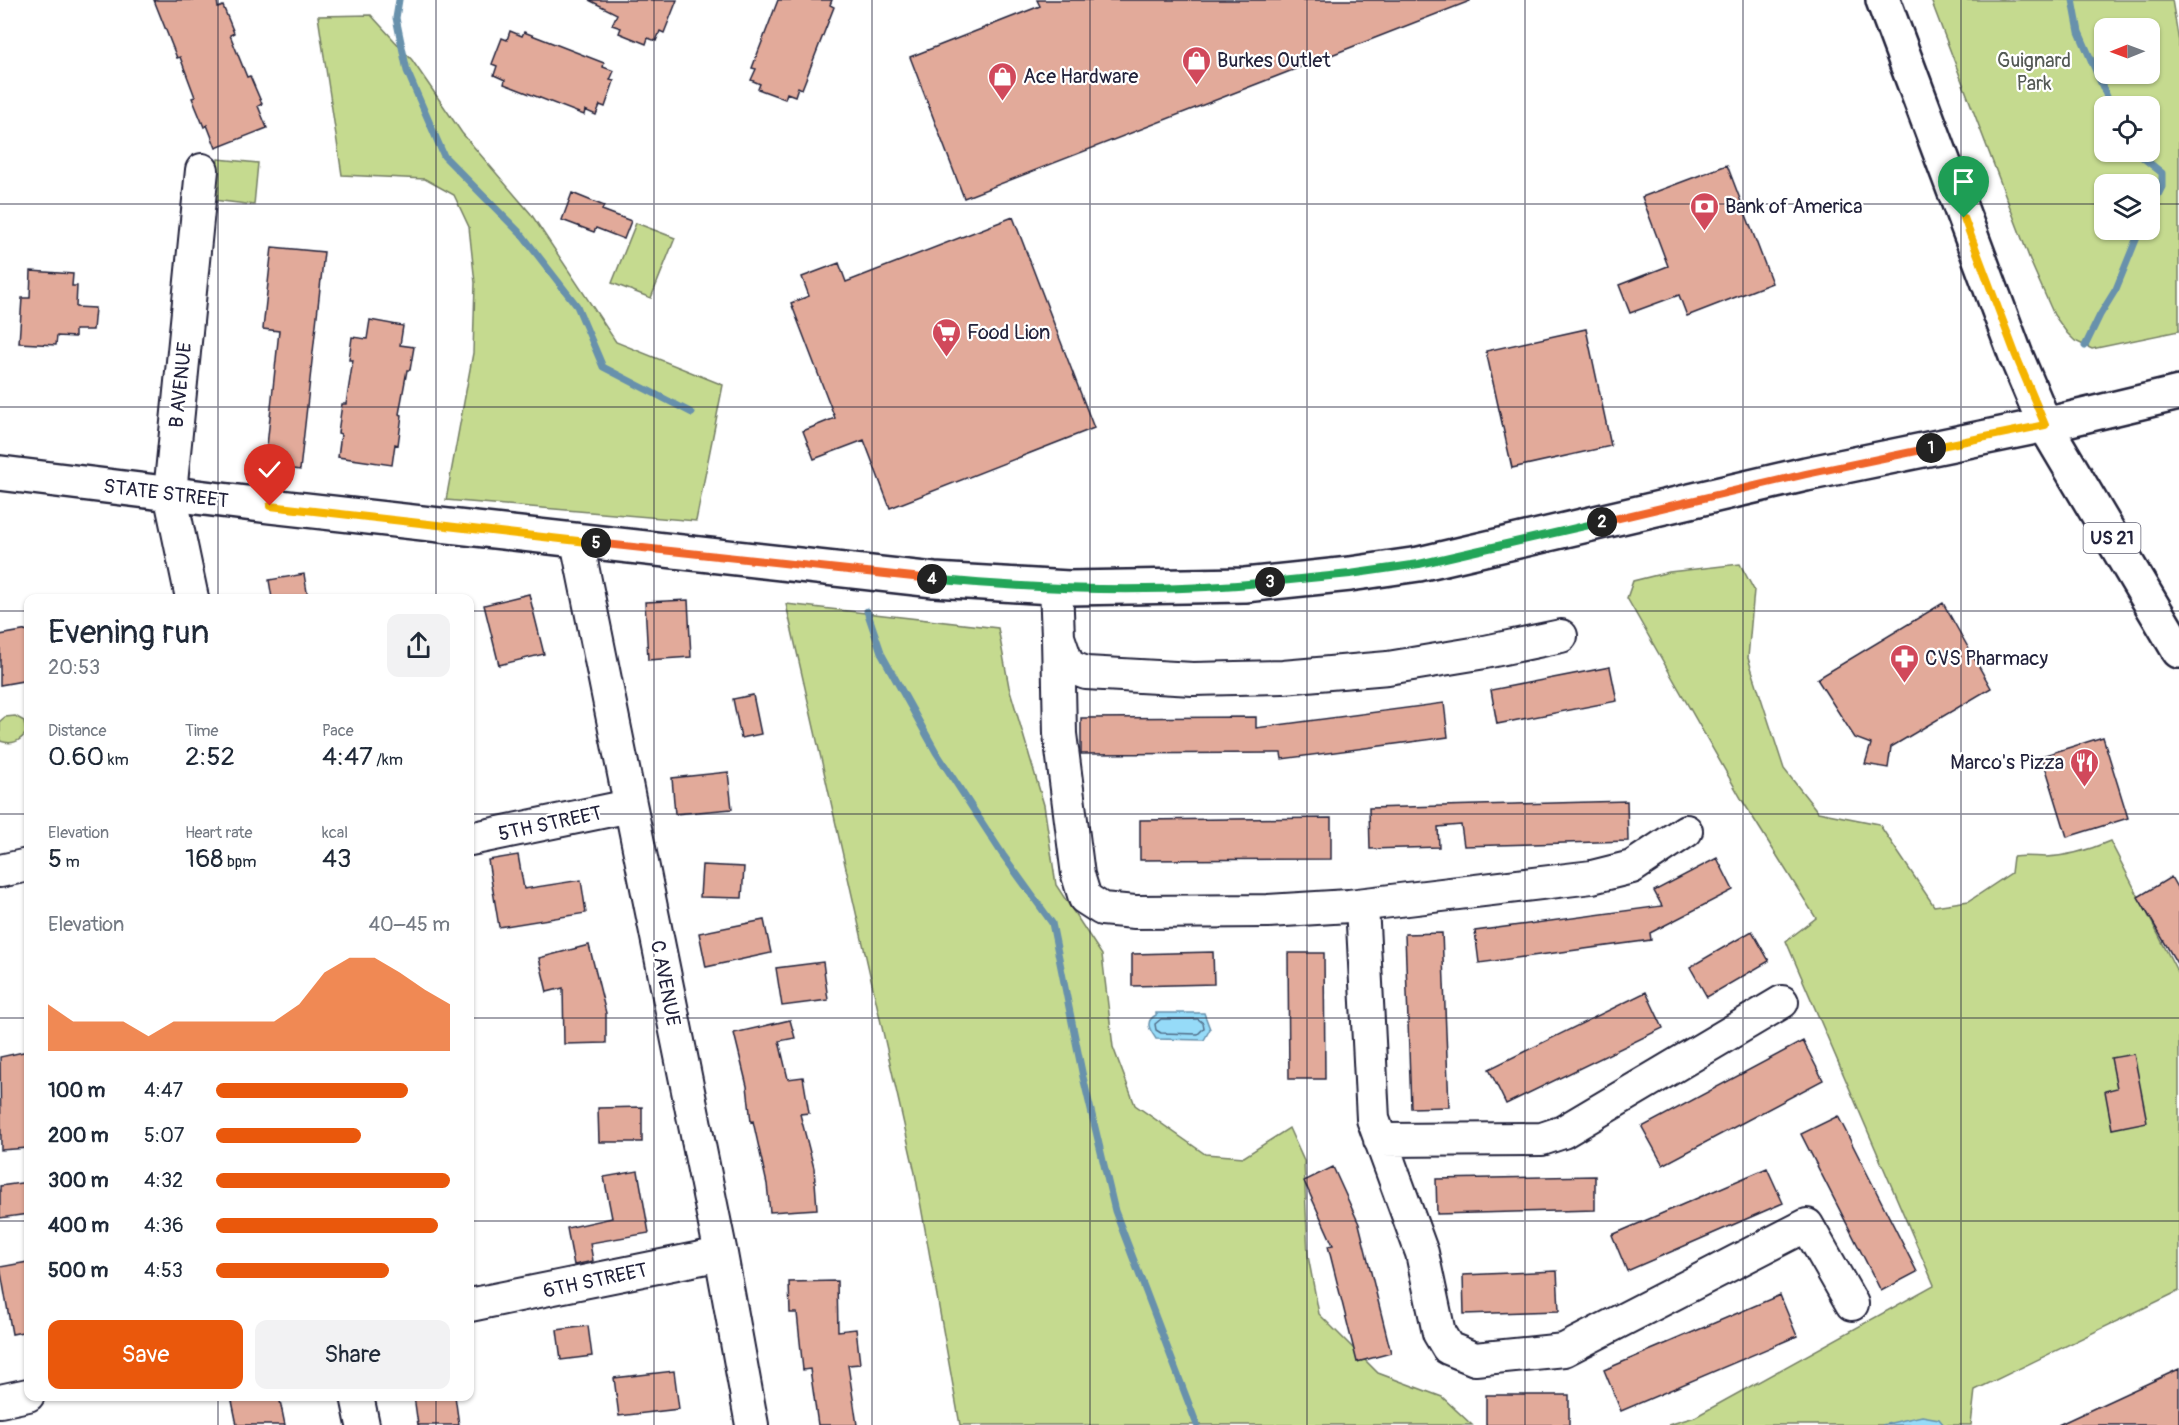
<!DOCTYPE html>
<meta charset="utf-8">
<style>
:root{--surface:#fff;--page:#f2f2f3;--text:#1f2937;--muted:#747a83;--accent:#ea580c}
body{margin:0;font-family:Pangolin,sans-serif;background:var(--page);color:var(--text);height:100vh;display:flex;flex-direction:column;font-size:22px;white-space:nowrap}
*{box-sizing:border-box;margin:0}
p{font-size:20px;color:var(--muted)}
.icon{flex:none;width:33px;height:33px;fill:none;stroke:currentColor;stroke-width:2;stroke-linecap:round;stroke-linejoin:round}
.map{position:relative;flex:1;overflow:hidden}
.details{position:absolute;left:24px;top:594px;width:450px;height:807px;display:flex;flex-direction:column;background:var(--surface);border-radius:12px;box-shadow:0 2px 4px #0004}
.details>*{flex:none}
.needle{width:39px;rotate:269deg}
.tools{position:absolute;left:2094px;top:18px;display:grid;gap:12px}
.tools a{display:grid;place-items:center;width:66px;height:66px;border-radius:12px;background:var(--surface);box-shadow:0 2px 4px #0004;font-size:30px}
.pin{position:absolute;display:grid;place-items:center;width:51px;height:51px;color:#fff;margin:-62px -26px;border-radius:50% 50% 50% 0;rotate:-45deg;box-shadow:0 0 6px #0007}
.pin .icon{rotate:45deg}
.km{position:absolute;width:30px;height:30px;margin:-15px;border-radius:50%;background:#222;color:#fff;font-size:16px;line-height:30px;text-align:center}
.round{display:grid;place-items:center;flex:none;width:63px;height:63px;border-radius:12px;background:var(--page)}
.head{display:flex;align-items:center;justify-content:space-between;height:102px;padding:0 24px}
h1{font-size:33px;font-weight:600;line-height:45px}
.stats{display:grid;grid-template-columns:repeat(3,1fr);gap:9px;height:102px;padding:6px 24px}
.stats div{display:grid;align-content:center}
.stats b{font-size:26px;font-weight:600}
.stats small{font-size:16px;font-weight:400}
.stats p{font-size:16px}
.chart{height:168px;padding:12px 24px}
.chart p{display:flex;justify-content:space-between}
.chart svg{width:100%;height:108px;margin-top:6px;fill:var(--accent);opacity:.7}
.cta{display:flex;gap:12px;margin-top:auto;padding:12px 24px}
.cta a{flex:1;height:69px;border-radius:12px;background:var(--accent);color:#fff;font-size:24px;font-weight:600;line-height:69px;text-align:center}
.cta a+a{background:var(--page);color:var(--text)}
ul{padding:0 24px;list-style:none;font-size:20px}
li{display:grid;grid-template-columns:96px 72px 1fr;align-items:center;height:45px}
li i{height:15px;border-radius:8px;background:var(--accent)}
.map>svg:first-child{display:block}
</style>
<div class="map">
<svg width="2179" height="1425" viewBox="0 0 2179 1425">
<rect width="100%" height="100%" fill="#fff"/>
<filter id="ink" filterUnits="userSpaceOnUse"><feTurbulence type="fractalNoise" baseFrequency=".0167" numOctaves="2"/><feDisplacementMap in="SourceGraphic" scale="12" xChannelSelector="R" yChannelSelector="G"/><feConvolveMatrix kernelMatrix="1 2 1 2 8 2 1 2 1" color-interpolation-filters="sRGB"/></filter>
<g filter="url(#ink)">
<path fill="#c5da8f" stroke="#747e65" stroke-width="1.5" fill-rule="evenodd" d="M 1931,0 L 2172,0 L 2179,42 L 2179,331 L 2092,349 L 2075,341 L 2067,333 L 2054,315 L 2032,265 ZM 2150,28 L 2150,74 L 2104,74 L 2104,28 ZM 2150,106 L 2150,152 L 2104,152 L 2104,106 ZM 2104,184 L 2150,184 L 2150,230 L 2104,230 Z
M 371,15 L 412,60 L 462,133 L 531,214 L 616,342 L 723,385 L 696,521 L 446,500 L 473,353 L 475,283 L 469,227 L 454,195 L 425,179 L 342,175 L 318,16 Z
M 218,159 L 258,163 L 254,205 L 214,200 Z
M 636,223 L 675,238 L 651,298 L 612,283 Z
M 1740,564 L 1754,590 L 1748,658 L 1784,769 L 1818,812 L 1879,824 L 1934,906 L 1969,901 L 2011,873 L 2013,857 C 2025,855 2035,857 2046,857 C 2069,856 2089,850 2110,841 L 2179,975 L 2179,1291 L 1975,1390 L 1971,1425 L 1668,1425 L 1695,1417 L 1934,1285 L 1786,941 L 1816,918 L 1742,800 L 1627,598 L 1633,581 L 1669,572 Z
M 786,604 L 998,628 L 1009,687 L 1044,805 L 1056,885 L 1102,955 L 1113,1047 L 1135,1105 L 1205,1154 L 1244,1157 L 1289,1128 L 1304,1161 L 1308,1256 L 1319,1314 L 1378,1373 L 1442,1397 L 1472,1425 L 960,1425 L 915,1173 Z
M 15,716 L 24,721 L 26,733 C 19,742 12,745 0,741 L 0,721 L 5,717 Z"/>
<path fill="#96dbf8" stroke="#6891ac" stroke-width="1.5" d="M 1156,1013 L 1204,1013 L 1210,1029 L 1204,1040 L 1156,1039 C 1151,1031 1143,1022 1156,1015 Z
M 1922,1416 L 1939,1419 L 1944,1425 L 1882,1425 Z"/>
<g fill="none" stroke-linecap="round" stroke-linejoin="round">
<path stroke="#506c87" stroke-width="1.5" d="M 1161,1019 L 1198,1019 L 1203,1023 L 1204,1028 L 1198,1034 L 1161,1033 L 1156,1030 L 1155,1024 Z"/>
<path stroke="#6891ac" stroke-width="7" d="M 399,0 L 396,18 L 407,71 L 444,156 L 522,235 L 577,306 L 603,367 L 692,413
M 2073,0 L 2079,32 L 2111,106
M 2136,152 L 2162,173 L 2162,187 L 2150,211
M 2085,346 L 2100,315 L 2116,289 L 2140,230
M 867,611 L 882,655 L 936,752 L 1003,855 L 1052,923 L 1083,1077 L 1115,1211 L 1197,1425"/>
</g>
<path fill="#e2aa9a" stroke="#22223b" stroke-width="1.5" d="M 154,0 L 217,0 L 218,8 L 223,6 L 234,33 L 230,35 L 247,77 L 250,76 L 262,104 L 258,106 L 267,128 L 216,148 L 207,125 L 204,127 L 192,98 L 195,97 L 180,57 L 177,58 Z
M 589,0 L 677,0 L 664,33 L 660,31 L 656,41 L 648,38 L 646,44 L 619,33 L 621,28 L 612,25 L 617,14 Z
M 778,0 L 832,0 L 830,5 L 834,7 L 802,89 L 798,87 L 795,96 L 787,93 L 785,99 L 758,89 L 760,84 L 751,80 L 756,69 L 752,68 Z
M 1037,0 L 1470,0 L 1470,1 L 964,198 L 910,57 L 1040,6 Z
M 510,31 L 522,36 L 524,32 L 604,63 L 603,67 L 614,71 L 610,80 L 614,81 L 605,107 L 600,105 L 596,115 L 585,110 L 584,115 L 504,84 L 505,80 L 494,75 L 497,66 L 492,64 L 502,38 L 507,40 Z
M 1727,165 L 1772,283 L 1687,316 L 1679,295 L 1630,313 L 1619,285 L 1668,266 L 1642,197 Z
M 572,193 L 604,206 L 602,210 L 631,221 L 624,239 L 596,228 L 594,232 L 562,220 Z
M 1013,217 L 1094,428 L 890,508 L 864,440 L 814,459 L 803,431 L 835,418 L 791,303 L 809,296 L 802,277 L 839,263 L 846,282 Z
M 272,247 L 324,252 L 300,470 L 265,465 L 279,331 L 263,329 Z
M 31,271 L 73,274 L 72,286 L 77,286 L 76,307 L 95,308 L 93,330 L 75,330 L 75,337 L 57,336 L 56,345 L 19,343 L 22,298 L 30,298 Z
M 370,320 L 403,326 L 400,345 L 414,347 L 410,370 L 407,370 L 399,414 L 402,415 L 398,445 L 395,444 L 392,465 L 338,457 L 341,434 L 338,433 L 342,404 L 346,404 L 353,360 L 349,360 L 352,337 L 367,339 Z
M 1586,329 L 1611,446 L 1512,468 L 1486,351 Z
M 304,574 L 308,598 L 272,598 L 269,580 Z
M 529,594 L 544,654 L 499,665 L 484,605 Z
M 688,600 L 691,657 L 648,660 L 645,602 Z
M 1943,603 L 1991,688 L 1891,747 L 1888,768 L 1865,764 L 1871,744 L 1855,738 L 1817,679 Z
M 28,630 L 28,680 L 0,685 L 0,635 Z
M 1610,667 L 1617,701 L 1497,724 L 1491,690 Z
M 753,695 L 761,734 L 741,738 L 733,699 Z
M 1444,703 L 1448,737 L 1282,759 L 1281,753 L 1081,754 L 1081,718 L 1256,717 L 1256,728 Z
M 2103,737 L 2128,818 L 2067,837 L 2042,756 Z
M 728,772 L 732,809 L 675,814 L 672,778 Z
M 1627,801 L 1628,841 L 1464,846 L 1461,825 L 1438,827 L 1439,847 L 1370,849 L 1369,808 Z
M 1331,818 L 1331,859 L 1140,860 L 1140,820 Z
M 518,855 L 524,889 L 581,880 L 586,913 L 499,927 L 488,860 Z
M 1717,858 L 1733,890 L 1650,933 L 1651,940 L 1479,963 L 1475,931 L 1662,906 L 1654,891 Z
M 702,865 L 744,867 L 742,898 L 700,897 Z
M 2171,877 L 2179,891 L 2179,967 L 2138,897 Z
M 764,920 L 771,953 L 706,967 L 699,933 Z
M 1752,931 L 1769,961 L 1707,997 L 1690,967 Z
M 1442,933 L 1449,1107 L 1411,1108 L 1405,934 Z
M 589,945 L 606,1013 L 606,1043 L 564,1044 L 563,988 L 547,992 L 539,958 Z
M 1213,952 L 1214,984 L 1132,986 L 1132,954 Z
M 1288,953 L 1324,953 L 1325,1079 L 1289,1079 Z
M 823,962 L 828,1000 L 782,1006 L 776,968 Z
M 1646,992 L 1663,1028 L 1506,1104 L 1489,1069 Z
M 790,1020 L 795,1038 L 779,1041 L 788,1079 L 803,1077 L 809,1113 L 800,1114 L 814,1168 L 817,1209 L 770,1212 L 767,1184 L 753,1121 L 751,1122 L 747,1086 L 734,1033 Z
M 1803,1041 L 1823,1080 L 1663,1165 L 1642,1127 Z
M 28,1051 L 28,1148 L 1,1150 L 0,1057 Z
M 2134,1054 L 2147,1122 L 2112,1129 L 2105,1091 L 2117,1088 L 2111,1058 Z
M 642,1107 L 642,1142 L 599,1142 L 598,1108 Z
M 1838,1116 L 1917,1272 L 1881,1291 L 1801,1134 Z
M 1333,1167 L 1359,1224 L 1391,1353 L 1357,1362 L 1328,1246 L 1333,1245 L 1304,1181 Z
M 1767,1168 L 1783,1203 L 1627,1271 L 1612,1235 Z
M 638,1171 L 649,1233 L 590,1243 L 593,1261 L 574,1265 L 567,1228 L 612,1218 L 604,1177 Z
M 1595,1176 L 1595,1210 L 1437,1214 L 1436,1179 Z
M 28,1182 L 28,1214 L 0,1218 L 0,1186 Z
M 28,1262 L 28,1331 L 12,1334 L 0,1267 Z
M 1557,1271 L 1559,1311 L 1464,1314 L 1463,1275 Z
M 837,1281 L 838,1331 L 856,1329 L 860,1364 L 848,1365 L 857,1425 L 818,1425 L 810,1369 L 803,1370 L 797,1313 L 790,1313 L 789,1282 Z
M 1780,1295 L 1797,1336 L 1621,1411 L 1604,1370 Z
M 588,1326 L 592,1356 L 561,1360 L 557,1330 Z
M 2179,1369 L 2179,1425 L 2058,1425 Z
M 674,1371 L 679,1409 L 619,1416 L 614,1378 Z
M 1486,1395 L 1569,1395 L 1569,1425 L 1486,1425 Z
M 231,1396 L 279,1396 L 285,1425 L 237,1425 Z
M 414,1396 L 455,1396 L 459,1425 L 418,1425 Z"/>
<g fill="none" stroke-linecap="round" stroke-linejoin="round">
<defs>
<path id="minor" d="M 577,541 L 721,1254 L 752,1425
M 1056,587 L 1058,637 L 1068,666 L 1086,673 L 1193,679 L 1283,677 L 1388,668 L 1485,652 L 1561,636
M 192,598 L 170,493 L 202,170
M 1058,637 L 1060,734 L 1078,875 L 1085,898 L 1102,909 L 1135,912 L 1268,911 L 1349,906 L 1592,877 L 1632,867 L 1686,831
M 470,839 L 630,806
M 0,871 L 28,865
M 1362,905 L 1373,1119 L 1422,1253 L 1439,1333 L 1448,1348 L 1475,1359 L 1564,1350 L 1807,1225 L 1852,1304
M 1380,1140 L 1542,1139 L 1563,1132 L 1782,1002
M 470,1305 L 721,1254
M 357,1396 L 363,1425
M 0,1401 L 28,1395"/>
<path id="major" d="M 1883,0 L 2016,356 L 2045,425 L 2179,651
M 0,473 L 270,506 L 934,580 L 1069,588 L 1245,585 L 1350,574 L 1419,564 L 1806,474 L 2045,425 L 2179,393"/>
</defs>
<use href="#minor" stroke="#22223b" stroke-width="36"/>
<use href="#major" stroke="#22223b" stroke-width="38"/>
<use href="#minor" stroke="#fff" stroke-width="32"/>
<use href="#major" stroke="#fff" stroke-width="33"/>
</g>
</g>
<g fill="none" stroke-linecap="round" stroke-linejoin="round" filter="url(#ink)">
<defs>
<path id="split-1" d="M 1931,448 L 2045,425 L 2016,356 L 1964,218"/>
<path id="split-2" d="M 1602,522 L 1806,474 L 1931,448"/>
<path id="split-3" d="M 1270,582 L 1350,574 L 1419,564 L 1602,522"/>
<path id="split-4" d="M 932,579 C 1044,590 1158,594 1270,582"/>
<path id="split-5" d="M 596,543 L 932,579"/>
<path id="split-6" d="M 270,506 L 596,543"/>
</defs>
<use href="#split-1" stroke="#fff" stroke-width="12"/>
<use href="#split-2" stroke="#fff" stroke-width="12"/>
<use href="#split-3" stroke="#fff" stroke-width="12"/>
<use href="#split-4" stroke="#fff" stroke-width="12"/>
<use href="#split-5" stroke="#fff" stroke-width="12"/>
<use href="#split-6" stroke="#fff" stroke-width="12"/>
<use href="#split-1" stroke="#f5b400" stroke-width="8"/>
<use href="#split-2" stroke="#f0652b" stroke-width="8"/>
<use href="#split-3" stroke="#22a559" stroke-width="8"/>
<use href="#split-4" stroke="#22a559" stroke-width="8"/>
<use href="#split-5" stroke="#f0652b" stroke-width="8"/>
<use href="#split-6" stroke="#f5b400" stroke-width="8"/>
</g>
<path fill="none" stroke="#22223b" stroke-width="1.5" stroke-opacity="0.55" d="M 218,0 L 218,598M 436,0 L 436,598M 654,0 L 654,1425M 872,0 L 872,1425M 1090,0 L 1090,1425M 1307,0 L 1307,1425M 1525,0 L 1525,1425M 1743,0 L 1743,1425M 1961,0 L 1961,1425M 0,204 L 2104,204M 2150,204 L 2179,204M 0,407 L 2179,407M 0,611 L 28,611M 470,611 L 2179,611M 0,814 L 28,814M 470,814 L 2179,814M 0,1018 L 28,1018M 470,1018 L 2179,1018M 0,1221 L 28,1221M 470,1221 L 2179,1221M 218,1396 L 218,1425M 436,1396 L 436,1425"/>
<defs>
<symbol id="shop-pin" viewBox="-11 -11 22 30"><path d="M0 17L-7.5 6A9.5 9.5 0 1 1 7.5 6Z" fill="#d1495b" stroke="#fff"/><path d="M-5-2.5h2.3a2.7 3.5 0 0 1 5.4 0H5L5.5 6h-11ZM-1.5-2.5h3a1.5 2.3 0 0 0-3 0Z" fill="#fff"/></symbol>
<symbol id="bank-pin" viewBox="-11 -11 22 30"><path d="M0 17L-7.5 6A9.5 9.5 0 1 1 7.5 6Z" fill="#d1495b" stroke="#fff"/><path d="M-6-4H6V4H-6ZM0-2.3a2.3 2.3 0 1 0 0 4.6a2.3 2.3 0 1 0 0-4.6Z" fill="#fff"/></symbol>
<symbol id="supermarket-pin" viewBox="-11 -11 22 30"><path d="M0 17L-7.5 6A9.5 9.5 0 1 1 7.5 6Z" fill="#d1495b" stroke="#fff"/><path d="M-6-5.5h2.5l.6 2H6L4.5 2H-2.5L-4.4-4H-6ZM-1.5 3.2a1.3 1.3 0 1 0 .1 0ZM3 3.2a1.3 1.3 0 1 0 .1 0Z" fill="#fff"/></symbol>
<symbol id="pharmacy-pin" viewBox="-11 -11 22 30"><path d="M0 17L-7.5 6A9.5 9.5 0 1 1 7.5 6Z" fill="#d1495b" stroke="#fff"/><path d="M-2-6h4v4h4v4h-4v4h-4v-4h-4v-4h4Z" fill="#fff"/></symbol>
<symbol id="restaurant-pin" viewBox="-11 -11 22 30"><path d="M0 17L-7.5 6A9.5 9.5 0 1 1 7.5 6Z" fill="#d1495b" stroke="#fff"/><path d="M-5-6h1v4h1v-4h1v4h1v-4h1v5L-1.5 .5V6h-2V.5L-5-1ZM5-6V6H3V1.5H1.5Q1.5-4 5-6Z" fill="#fff"/></symbol>
</defs>
<g fill-rule="evenodd">
<use href="#shop-pin" x="1180" y="44" width="33" height="45"/>
<use href="#shop-pin" x="986" y="60" width="33" height="45"/>
<use href="#bank-pin" x="1688" y="190" width="33" height="45"/>
<use href="#supermarket-pin" x="930" y="316" width="33" height="45"/>
<use href="#pharmacy-pin" x="1888" y="642" width="33" height="45"/>
<use href="#restaurant-pin" x="2068" y="746" width="33" height="45"/>
</g>
<g text-anchor="middle" stroke-width="4.5" stroke-linejoin="round" paint-order="stroke">
<rect fill="#fff" stroke="#646476" stroke-width="1.5" x="2083.5" y="523" width="57" height="30" rx="4.5"/>
<g font-size="18" font-weight="bold" fill="#22223b">
<text x="2112" y="544">US 21</text>
</g>
<g font-size="20" fill="#22223b" stroke="#fff" text-anchor="start">
<text x="1217" y="67">Burkes Outlet</text>
<text x="1023" y="83">Ace Hardware</text>
<text x="1725" y="213">Bank of America</text>
<text x="967" y="339">Food Lion</text>
<text x="1925" y="665">CVS Pharmacy</text>
<text x="2064" y="769" text-anchor="end">Marco's Pizza</text>
</g>
<g font-size="20" fill="#535954" stroke="#fff">
<text x="2034" y="67">Guignard<tspan x="2034" dy="23">Park</tspan></text>
</g>
<g font-size="20" fill="#22223b" stroke="#fff">
<text transform="translate(180 385) rotate(-84)" y="7">B AVENUE</text>
<text transform="translate(166 493) rotate(7)" y="7">STATE STREET</text>
<text transform="translate(550 823) rotate(-12)" y="7">5TH STREET</text>
<text transform="translate(666 983) rotate(79)" y="7">C AVENUE</text>
<text transform="translate(595 1280) rotate(-12)" y="7">6TH STREET</text>
</g>
</g>
</svg>
<div class="tools">
<a><svg class="needle" viewBox="-14 -14 28 28"><path d="M0-13l5 13h-10z" fill="#e53935"/><path d="M0 13l5-13h-10z" fill="#747a83"/></svg></a>
<a><svg class="icon" aria-label="locate" viewBox="0 0 24 24"><circle cx="12" cy="12" r="6"/><path d="M12 2v4M12 18v4M2 12h4M18 12h4"/></svg></a>
<a><svg class="icon" aria-label="layers" viewBox="0 0 24 24"><path d="M12 4l9 5-9 5-9-5zM3 14l9 5 9-5"/></svg></a>
</div>
<div class="pin" style="left:1964px;top:218px;background:#1e9e55"><svg class="icon" aria-label="arrive" viewBox="0 0 24 24"><path d="M6 21V4h12l-3 4 3 4H6"/></svg></div>
<div class="pin" style="left:270px;top:506px;background:#d93025"><svg class="icon" aria-label="check" viewBox="0 0 24 24"><path d="M5 12l5 5 9-10"/></svg></div>
<b class="km" style="left:1931px;top:448px">1</b>
<b class="km" style="left:1602px;top:522px">2</b>
<b class="km" style="left:1270px;top:582px">3</b>
<b class="km" style="left:932px;top:579px">4</b>
<b class="km" style="left:596px;top:543px">5</b>
<section class="details">
<div class="head"><div><h1>Evening run</h1><p>20:53</p></div><a class="round"><svg class="icon" aria-label="share" viewBox="0 0 24 24"><path d="M12 15V3M7 8l5-5 5 5M5 13v7h14v-7"/></svg></a></div>
<div class="stats">
<div><p>Distance</p><b>0.60<small> km</small></b></div>
<div><p>Time</p><b>2:52</b></div>
<div><p>Pace</p><b>4:47<small> /km</small></b></div>
</div>
<div class="stats">
<div><p>Elevation</p><b>5<small> m</small></b></div>
<div><p>Heart rate</p><b>168<small> bpm</small></b></div>
<div><p>kcal</p><b>43</b></div>
</div>
<div class="chart"><p><span>Elevation</span>40–45 m</p>
<svg viewBox="0 0 160 44" preserveAspectRatio="none"><path d="M0 44V25L10 32L20 32L30 32L40 38L50 32L60 32L70 32L80 32L90 32L100 25L110 12L120 6L130 6L140 12L150 19L160 25V44z"/></svg>
</div>
<ul>
<li><b>100 m</b>4:47<i style="width:82%"></i></li>
<li><b>200 m</b>5:07<i style="width:62%"></i></li>
<li><b>300 m</b>4:32<i style="width:100%"></i></li>
<li><b>400 m</b>4:36<i style="width:95%"></i></li>
<li><b>500 m</b>4:53<i style="width:74%"></i></li>
</ul>
<div class="cta"><a>Save</a><a>Share</a></div>
</section>
</div>
